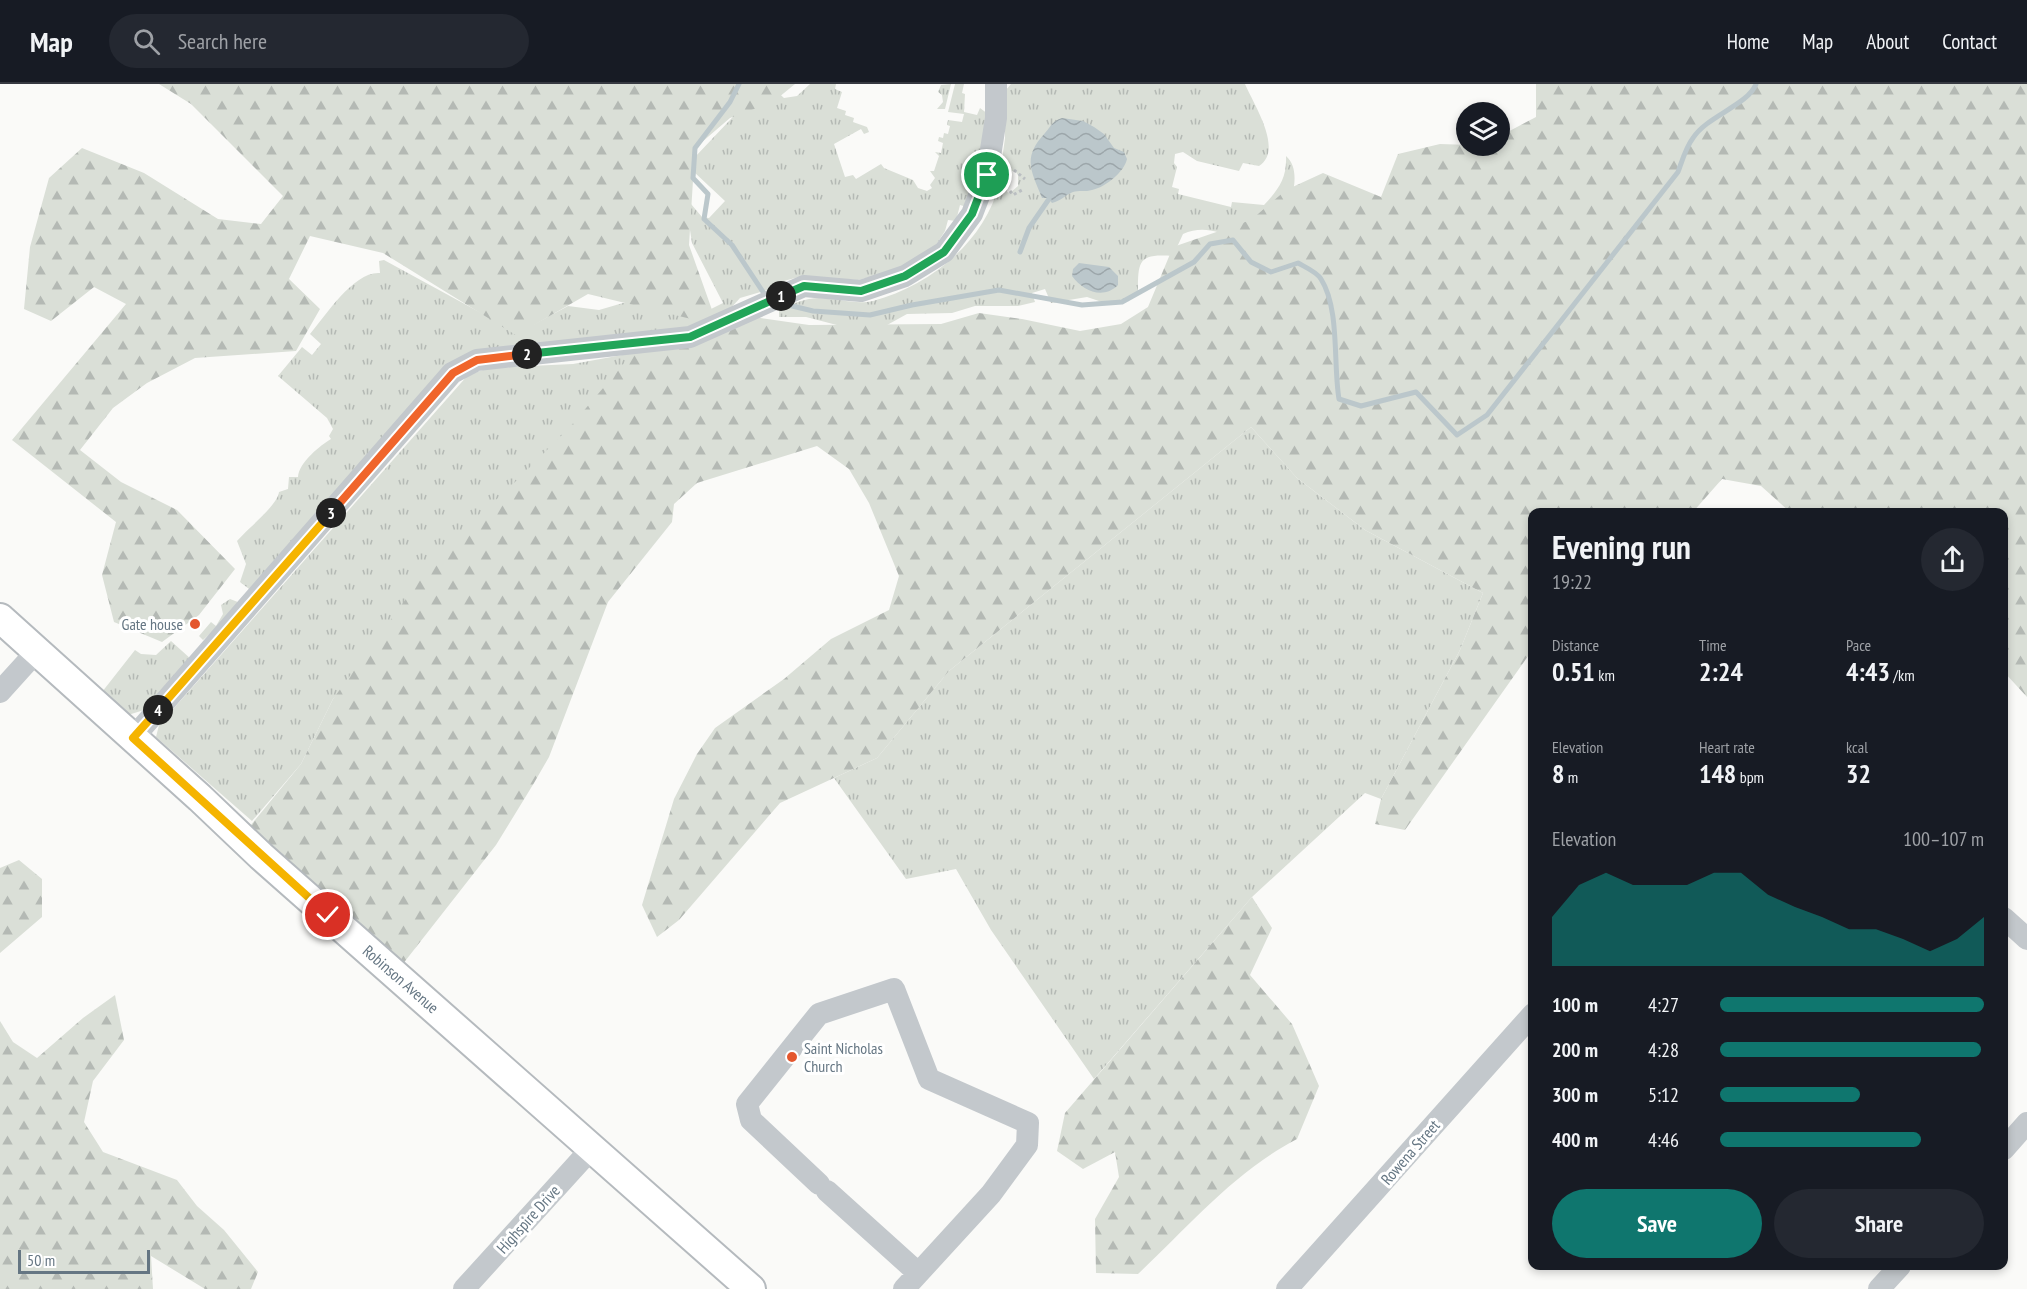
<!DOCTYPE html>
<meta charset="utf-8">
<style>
:root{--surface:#171b24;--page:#242831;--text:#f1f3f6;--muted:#9ea1a6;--line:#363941;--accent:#0f766e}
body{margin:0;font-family:"PT Sans Narrow",sans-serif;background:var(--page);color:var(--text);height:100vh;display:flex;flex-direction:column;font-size:22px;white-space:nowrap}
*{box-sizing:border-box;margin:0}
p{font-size:20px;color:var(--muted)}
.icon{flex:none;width:33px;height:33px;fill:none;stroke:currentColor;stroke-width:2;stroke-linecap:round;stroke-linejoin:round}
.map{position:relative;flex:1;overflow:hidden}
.details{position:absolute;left:1528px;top:424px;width:480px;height:762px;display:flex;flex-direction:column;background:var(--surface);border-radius:12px;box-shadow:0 3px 9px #0003}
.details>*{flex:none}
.buttons{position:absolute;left:1456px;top:18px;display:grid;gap:12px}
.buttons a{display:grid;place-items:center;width:54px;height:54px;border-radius:50%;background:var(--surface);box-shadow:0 3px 9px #0003;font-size:30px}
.scale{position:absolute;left:18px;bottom:15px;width:132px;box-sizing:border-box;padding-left:6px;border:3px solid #657683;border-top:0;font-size:16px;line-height:21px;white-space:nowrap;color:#657683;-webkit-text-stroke:4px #fff;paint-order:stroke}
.pin{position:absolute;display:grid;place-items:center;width:51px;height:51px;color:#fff;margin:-26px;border:3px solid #fff;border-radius:50%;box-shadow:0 2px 6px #0007}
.km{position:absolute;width:30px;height:30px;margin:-15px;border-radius:50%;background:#222;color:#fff;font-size:16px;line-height:30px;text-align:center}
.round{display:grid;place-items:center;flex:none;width:63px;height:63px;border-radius:32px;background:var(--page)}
.overview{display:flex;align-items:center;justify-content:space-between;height:102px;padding:0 24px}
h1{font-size:33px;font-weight:800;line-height:45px}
.figures{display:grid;grid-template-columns:repeat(3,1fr);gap:9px;height:102px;padding:6px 24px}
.figures div{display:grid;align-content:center}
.figures b{font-size:26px;font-weight:800}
.figures small{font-size:16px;font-weight:400}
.figures p{font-size:16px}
.chart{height:168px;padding:12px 24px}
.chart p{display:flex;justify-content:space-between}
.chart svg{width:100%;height:108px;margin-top:6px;fill:var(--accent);opacity:.7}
.primary-button{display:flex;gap:12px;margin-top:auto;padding:12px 24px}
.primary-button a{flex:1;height:69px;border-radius:36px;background:var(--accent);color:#fff;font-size:24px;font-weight:800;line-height:69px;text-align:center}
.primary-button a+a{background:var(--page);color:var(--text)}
ul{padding:0 24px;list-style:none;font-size:20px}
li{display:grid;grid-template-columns:96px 72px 1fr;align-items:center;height:45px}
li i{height:15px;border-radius:8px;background:var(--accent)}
header{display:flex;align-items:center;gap:36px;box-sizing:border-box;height:84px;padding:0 30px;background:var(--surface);border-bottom:2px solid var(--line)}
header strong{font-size:28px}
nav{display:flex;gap:33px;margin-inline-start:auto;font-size:21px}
.search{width:420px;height:54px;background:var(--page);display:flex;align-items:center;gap:15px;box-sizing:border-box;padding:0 21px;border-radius:33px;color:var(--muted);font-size:22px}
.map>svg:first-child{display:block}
</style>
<header>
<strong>Map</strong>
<div class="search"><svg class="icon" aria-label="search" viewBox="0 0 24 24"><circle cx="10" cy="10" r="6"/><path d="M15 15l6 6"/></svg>Search here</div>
<nav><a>Home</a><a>Map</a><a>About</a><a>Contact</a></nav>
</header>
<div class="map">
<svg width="2027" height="1205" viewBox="0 0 2027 1205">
<defs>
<pattern id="grass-tufts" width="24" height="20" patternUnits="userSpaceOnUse" patternTransform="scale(1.5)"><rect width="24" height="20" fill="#dadfd7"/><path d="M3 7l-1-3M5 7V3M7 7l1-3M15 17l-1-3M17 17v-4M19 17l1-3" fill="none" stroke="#b4b9b4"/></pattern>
<pattern id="forest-firs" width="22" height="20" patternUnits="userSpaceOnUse" patternTransform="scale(1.5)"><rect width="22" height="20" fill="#dadfd7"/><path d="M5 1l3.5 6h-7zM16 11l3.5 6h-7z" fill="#b4b9b4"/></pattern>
<pattern id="water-waves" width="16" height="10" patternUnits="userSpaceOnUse" patternTransform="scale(1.5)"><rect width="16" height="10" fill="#bbc7cb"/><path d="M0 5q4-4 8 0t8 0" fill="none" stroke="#9ca6aa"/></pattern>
</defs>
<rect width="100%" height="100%" fill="#fafaf8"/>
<path fill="url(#grass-tufts)" d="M 764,0 L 769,0 L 784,14 L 797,12 L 810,0 L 836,0 L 835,5 L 842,8 L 837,24 L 846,27 L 845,31 L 854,34 L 853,38 L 867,43 L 869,48 L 864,50 L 861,45 L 834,60 L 845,93 L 853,91 L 856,95 L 881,80 L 884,84 L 913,96 L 918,104 L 927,107 L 932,104 L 930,101 L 935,94 L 930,87 L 934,87 L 939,72 L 935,68 L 941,69 L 943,59 L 938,57 L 939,53 L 943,54 L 944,49 L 948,50 L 950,42 L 947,41 L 948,36 L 962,38 L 964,30 L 948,28 L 955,0 L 964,0 L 962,9 L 965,10 L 964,28 L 977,31 L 980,24 L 988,30 L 978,80 L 973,79 L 969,96 L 974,97 L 967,123 L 960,121 L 956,137 L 948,136 L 945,147 L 934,164 L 895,187 L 858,196 L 799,193 L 776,199 L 771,205 L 740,214 L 729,226 L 702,242 L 464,272 L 253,508 L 240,498 L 246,480 L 237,457 C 247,445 278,421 279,408 L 288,405 L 289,393 L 298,393 C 299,378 321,361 331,355 L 329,352 L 333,345 L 327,334 L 278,292 L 302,263 L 312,271 L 321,260 L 310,250 C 326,231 354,187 380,189 L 379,177 L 384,176 L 518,249 L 568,222 L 599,226 L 623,219 L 647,218 L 707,227 L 723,219 L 692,159 L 686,120 L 691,120 L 702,133 L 709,134 L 725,117 L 694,88 L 695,73 Z
M 951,0 L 945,25 L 937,25 L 943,18 L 942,11 L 938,8 L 941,1 Z
M 1011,0 L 1245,0 C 1254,21 1284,66 1259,82 L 1243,79 L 1239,87 L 1197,77 L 1183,68 L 1175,70 L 1174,79 L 1177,83 L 1172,103 L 1179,105 L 1178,110 L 1231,123 L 1232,118 L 1264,121 C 1279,105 1287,94 1286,72 C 1310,93 1277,150 1267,174 C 1241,160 1214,136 1183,150 L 1173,172 C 1137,169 1138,178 1138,211 L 1111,221 L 1087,213 L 1051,219 L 1045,205 L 1032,209 L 1035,218 L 1018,222 L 975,222 L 952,229 L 907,230 L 878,246 L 860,247 L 806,233 L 779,233 L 779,224 C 789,222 798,217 809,215 C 830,211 853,222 873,217 C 929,202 985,158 999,100 L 1007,101 L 1007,108 L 1010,109 L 1018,102 L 1018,91 L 1015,87 L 1012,87 L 1009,92 L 1000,91 L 1005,54 L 1005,7 Z
M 655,265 L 333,615 L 301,680 L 252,737 L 156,653 L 159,641 L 468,291 L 489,284 L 573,280 Z
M 1251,343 L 1297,394 L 1365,446 L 1483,509 L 1460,566 L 1381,715 L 1365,709 L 1252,813 L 1094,995 L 991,846 L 956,785 L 906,795 L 834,694 L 877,674 L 949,587 Z
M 230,515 L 243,520 L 203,556 L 199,552 L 211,538 L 216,542 L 223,530 L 221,521 Z
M 171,557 L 192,576 L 144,626 L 128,631 L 102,608 L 135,566 L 141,570 L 156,571 Z"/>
<path fill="url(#forest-firs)" d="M 159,0 L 795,0 L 773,18 L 730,34 L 695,64 L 689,161 L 717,240 L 739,231 L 809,241 L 941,240 L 979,229 L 1022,235 L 1080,247 L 1121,240 L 1148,223 L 1173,163 L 1251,136 L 1286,106 L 1323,89 L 1381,113 L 1398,70 L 1440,60 L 1500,62 L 1500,52 L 1536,33 L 1536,0 L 2027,0 L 2027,613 L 2004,588 L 2004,429 L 1791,429 L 1761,402 L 1722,395 L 1692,429 L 1533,429 L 1533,565 L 1405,746 L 1375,740 L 1381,715 L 1460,566 L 1483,509 L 1365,446 L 1297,394 L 1251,343 L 949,587 L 877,674 L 780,719 L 679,836 L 657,853 L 642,821 L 674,715 L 697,670 L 715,644 L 784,595 L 831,555 L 889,526 L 899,492 L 869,419 L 849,385 L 817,362 L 697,399 L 674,420 L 672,438 L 608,518 L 549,673 L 534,699 L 496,761 L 395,890 L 241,753 L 301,680 L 333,615 L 446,460 L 506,407 L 569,344 L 627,276 L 647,257 L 716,241 L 588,210 L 534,241 L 519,253 L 383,169 L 310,152 L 289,195 L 320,225 L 296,267 L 195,274 L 147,299 L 113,324 L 80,366 L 121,398 L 177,426 L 235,485 L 199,531 L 162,558 L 114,538 L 102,491 L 116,438 L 12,356 L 126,220 L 94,203 L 51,237 L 24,225 L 30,163 L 49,94 L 82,64 L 144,89 L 218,135 L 261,140 L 283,112 L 191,20 Z
M 19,776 L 42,795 L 42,833 L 0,869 L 0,784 Z
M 1252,813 L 1272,844 L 1250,891 L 1292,940 L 1319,1002 L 1297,1055 C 1234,1088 1189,1142 1138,1190 L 1096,1189 L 1095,1135 L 1119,1093 L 1115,1068 L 1083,1085 L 1057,1067 L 1065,1029 Z
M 115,911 L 124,956 L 93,997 L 84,1038 L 103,1068 L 177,1096 L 197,1122 L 224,1146 L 258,1188 L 251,1205 L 205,1205 L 151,1172 L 153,1205 L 0,1205 L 0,937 L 13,958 L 37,974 L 83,934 Z"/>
<path fill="url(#water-waves)" d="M 1062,34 L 1083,37 L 1094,43 L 1104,50 L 1114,64 L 1124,68 L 1127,75 C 1124,88 1106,103 1092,106 C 1086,108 1078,106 1073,108 C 1065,111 1061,117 1052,119 L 1048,114 L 1042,114 C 1031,86 1022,74 1045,49 C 1052,41 1052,37 1062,34 Z
M 1079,179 L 1109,183 L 1118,192 L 1118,201 C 1103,216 1083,207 1072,192 L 1073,185 Z"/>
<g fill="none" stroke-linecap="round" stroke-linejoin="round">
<path stroke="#bbc7cb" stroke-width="5" d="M 739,0 L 730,18 L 695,64 L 693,94 L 708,110 L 704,135 L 732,161 L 767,214
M 1020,168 L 1029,144 L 1049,115
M 784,220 L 813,227 L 870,231 L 912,221 L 999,206 L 1082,221 L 1122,218 L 1194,178 L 1210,160 L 1233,156 L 1251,178 L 1271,188 L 1298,179 C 1305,183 1317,188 1321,195 C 1340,225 1333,280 1339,315 L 1361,322 L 1416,308 L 1457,351 L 1487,331 L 1678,88 C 1682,77 1686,63 1693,54 C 1707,32 1748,21 1756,0"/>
<defs>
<path id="major" d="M 0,534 L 200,714 L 261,772 L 751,1205"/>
</defs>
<use href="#major" stroke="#b5babe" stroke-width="32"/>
<path stroke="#bbbfc2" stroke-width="3" stroke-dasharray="3 3" stroke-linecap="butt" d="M 1014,86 L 1025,95
M 1010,107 L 1013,111 L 1022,106"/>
<path stroke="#c3c8cc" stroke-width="22" d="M 0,608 L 37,567
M 133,654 L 452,289 L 477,276 L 690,253 L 804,202 L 861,207 L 905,192 L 944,168 L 972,130 L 987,91 L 996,34 L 996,0
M 2004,834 L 2027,855
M 2004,1065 L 2027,1039
M 819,1100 L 751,1036 L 747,1020 L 819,930 L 894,905 L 929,995 L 1028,1039 L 1027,1061 L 991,1110 L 904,1205
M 827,1107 L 918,1189
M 464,1205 L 592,1064
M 1287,1205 L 1533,930
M 1879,1205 L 1900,1182"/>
<use href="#major" stroke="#fff" stroke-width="28"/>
</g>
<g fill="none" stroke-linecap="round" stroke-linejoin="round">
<defs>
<path id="split-1" d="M 781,212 L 804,202 L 861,207 L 905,192 L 944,168 L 972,130 L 987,91"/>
<path id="split-2" d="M 527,270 L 690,253 L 781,212"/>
<path id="split-3" d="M 331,429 L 453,289 L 477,276 L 527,270"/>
<path id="split-4" d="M 158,626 L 331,429"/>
<path id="split-5" d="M 158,626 L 133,654 L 328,831"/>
</defs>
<use href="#split-1" stroke="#fff" stroke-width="12"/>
<use href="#split-2" stroke="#fff" stroke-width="12"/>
<use href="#split-3" stroke="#fff" stroke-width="12"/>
<use href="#split-4" stroke="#fff" stroke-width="12"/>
<use href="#split-5" stroke="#fff" stroke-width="12"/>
<use href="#split-1" stroke="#22a559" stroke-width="8"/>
<use href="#split-2" stroke="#22a559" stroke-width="8"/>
<use href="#split-3" stroke="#f0652b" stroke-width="8"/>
<use href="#split-4" stroke="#f5b400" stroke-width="8"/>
<use href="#split-5" stroke="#f5b400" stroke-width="8"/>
</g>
<g fill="#e4572e" stroke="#fff" stroke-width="2">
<circle cx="195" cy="540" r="6"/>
<circle cx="792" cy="973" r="6"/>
</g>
<g text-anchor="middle" stroke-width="6" stroke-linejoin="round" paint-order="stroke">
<g font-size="16" fill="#657683" stroke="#fff" text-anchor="end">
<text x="183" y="546">Gate house</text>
<text x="804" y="970" text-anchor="start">Saint Nicholas<tspan x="804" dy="18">Church</tspan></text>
</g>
<g font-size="16" fill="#657683" stroke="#fff">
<text transform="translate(401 895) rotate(41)" y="6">Robinson Avenue</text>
<text transform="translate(1410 1068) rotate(-49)" y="6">Rowena Street</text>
<text transform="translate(528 1135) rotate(-48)" y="6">Highspire Drive</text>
</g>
</g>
</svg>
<div class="buttons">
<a><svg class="icon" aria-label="layers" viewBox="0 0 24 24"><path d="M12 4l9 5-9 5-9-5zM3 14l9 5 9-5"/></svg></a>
</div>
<div class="scale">50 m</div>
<div class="pin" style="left:987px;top:91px;background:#1e9e55"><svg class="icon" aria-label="arrive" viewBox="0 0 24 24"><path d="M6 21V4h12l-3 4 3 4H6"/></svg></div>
<div class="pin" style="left:328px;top:831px;background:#d93025"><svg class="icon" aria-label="check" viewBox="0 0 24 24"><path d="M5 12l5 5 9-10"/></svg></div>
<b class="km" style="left:781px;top:212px">1</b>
<b class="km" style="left:527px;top:270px">2</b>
<b class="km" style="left:331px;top:429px">3</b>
<b class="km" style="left:158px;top:626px">4</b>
<section class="details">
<div class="overview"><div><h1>Evening run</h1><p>19:22</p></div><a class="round"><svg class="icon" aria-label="share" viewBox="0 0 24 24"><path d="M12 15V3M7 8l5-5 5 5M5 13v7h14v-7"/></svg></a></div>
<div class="figures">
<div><p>Distance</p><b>0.51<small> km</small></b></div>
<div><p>Time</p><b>2:24</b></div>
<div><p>Pace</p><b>4:43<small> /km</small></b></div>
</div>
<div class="figures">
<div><p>Elevation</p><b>8<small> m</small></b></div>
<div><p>Heart rate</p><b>148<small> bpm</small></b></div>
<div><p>kcal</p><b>32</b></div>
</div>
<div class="chart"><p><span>Elevation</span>100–107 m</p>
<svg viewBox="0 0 160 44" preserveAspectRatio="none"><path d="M0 44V24L10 11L20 6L30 11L40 11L50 11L60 6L70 6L80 15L90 20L100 24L110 29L120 29L130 33L140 38L150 33L160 24V44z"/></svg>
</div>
<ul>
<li><b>100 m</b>4:27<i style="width:100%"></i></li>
<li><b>200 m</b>4:28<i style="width:99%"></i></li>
<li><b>300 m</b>5:12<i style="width:53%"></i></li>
<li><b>400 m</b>4:46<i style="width:76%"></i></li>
</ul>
<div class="primary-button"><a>Save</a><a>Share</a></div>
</section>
</div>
